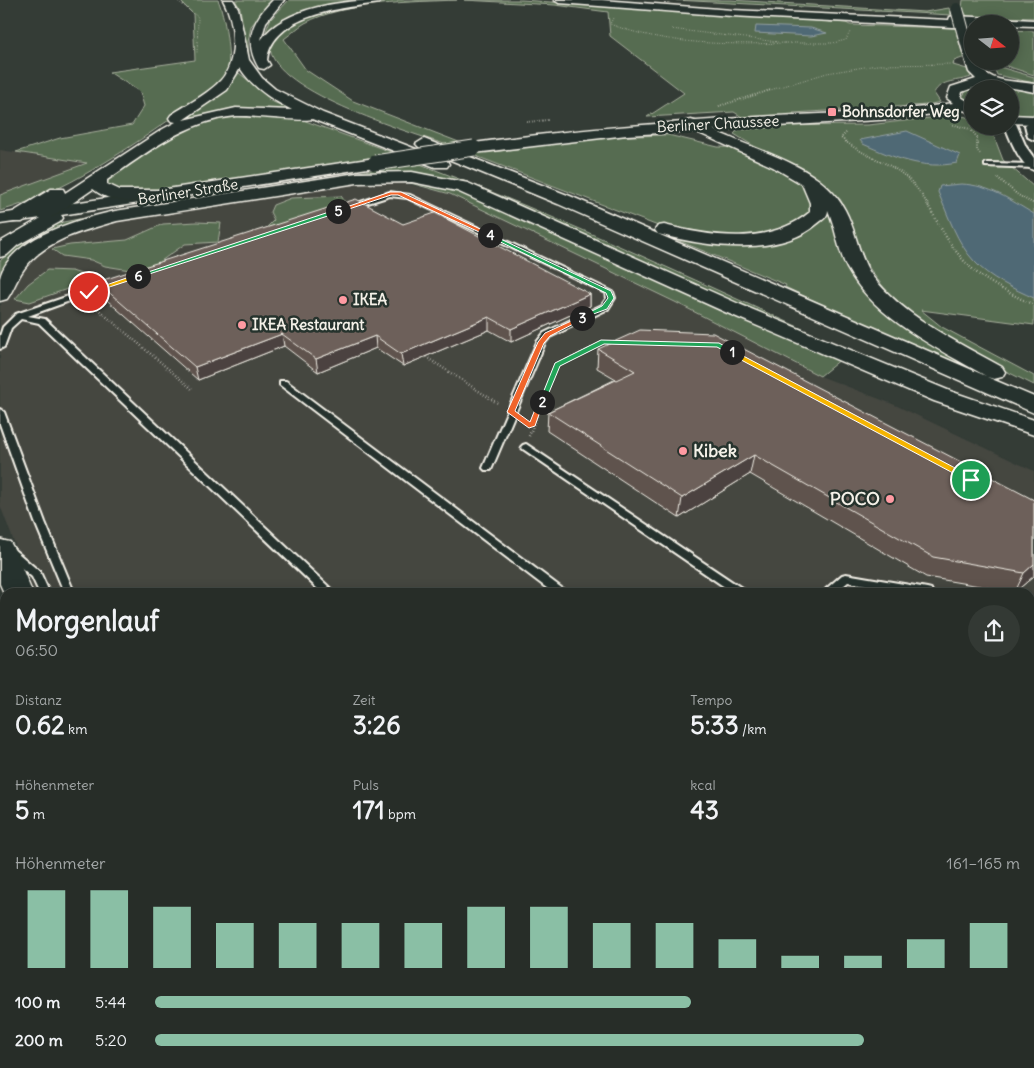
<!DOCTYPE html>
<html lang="de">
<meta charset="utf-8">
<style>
:root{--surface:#272d28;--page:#333934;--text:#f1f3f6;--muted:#a4a8a8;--line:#434945;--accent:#8abfa5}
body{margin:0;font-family:Delius,sans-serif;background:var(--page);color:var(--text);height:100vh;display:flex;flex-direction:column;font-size:19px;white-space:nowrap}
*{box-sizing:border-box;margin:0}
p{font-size:16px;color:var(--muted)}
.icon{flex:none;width:28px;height:28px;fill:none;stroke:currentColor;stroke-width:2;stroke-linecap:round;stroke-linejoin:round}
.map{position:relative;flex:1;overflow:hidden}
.side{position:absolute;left:0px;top:588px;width:1035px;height:481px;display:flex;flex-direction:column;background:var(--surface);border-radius:15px 15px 0 0;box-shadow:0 2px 12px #0003,0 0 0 1px var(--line)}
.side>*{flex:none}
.needle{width:32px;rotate:107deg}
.tools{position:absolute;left:964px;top:15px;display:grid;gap:10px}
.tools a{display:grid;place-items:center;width:55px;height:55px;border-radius:50%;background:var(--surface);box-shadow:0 2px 12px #0003,0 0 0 1px var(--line);font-size:25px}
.pin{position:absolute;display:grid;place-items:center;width:42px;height:42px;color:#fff;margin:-21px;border:2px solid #fff;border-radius:50%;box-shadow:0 1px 5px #0007}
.km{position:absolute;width:25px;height:25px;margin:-12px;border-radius:50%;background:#222;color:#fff;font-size:14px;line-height:25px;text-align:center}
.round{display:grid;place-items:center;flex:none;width:52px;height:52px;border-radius:26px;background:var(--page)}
.summary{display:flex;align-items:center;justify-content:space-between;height:85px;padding:0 15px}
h1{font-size:28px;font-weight:800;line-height:38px}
.metrics{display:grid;grid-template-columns:repeat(3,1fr);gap:8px;height:85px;padding:5px 15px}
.metrics div{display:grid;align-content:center}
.metrics b{font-size:25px;font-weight:800}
.metrics small{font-size:14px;font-weight:400}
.metrics p{font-size:14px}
.chart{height:140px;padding:10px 15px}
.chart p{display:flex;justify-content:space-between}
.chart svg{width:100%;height:90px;margin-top:5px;stroke:var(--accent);stroke-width:6}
ul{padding:0 15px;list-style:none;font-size:16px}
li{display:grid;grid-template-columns:80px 60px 1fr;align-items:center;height:38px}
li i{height:12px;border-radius:6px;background:var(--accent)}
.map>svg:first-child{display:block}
</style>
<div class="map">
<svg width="1034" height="1068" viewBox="0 0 1034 1068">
<rect width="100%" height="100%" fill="#343c36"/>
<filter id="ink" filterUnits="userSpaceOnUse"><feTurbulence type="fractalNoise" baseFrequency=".02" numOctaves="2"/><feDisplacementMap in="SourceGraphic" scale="10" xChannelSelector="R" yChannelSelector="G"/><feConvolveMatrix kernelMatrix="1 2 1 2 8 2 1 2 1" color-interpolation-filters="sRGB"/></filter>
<g filter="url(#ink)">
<path fill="#454741" d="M 0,150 L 87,163 L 0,195 Z
M 398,182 L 450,194 L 675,302 L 820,376 L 895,405 L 1034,471 L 1034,1068 L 215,1068 L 213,1064 L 1030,1064 L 1030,592 L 33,592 L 0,505 L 0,306 L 30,258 L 62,237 L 127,217 L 343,183 Z
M 0,886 L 5,909 L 5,1064 L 39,1064 L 40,1068 L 0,1068 Z"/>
<path fill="#576c51" stroke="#a6ae9c" d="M 179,0 L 218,0 C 224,12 232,60 227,72 C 225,77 221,81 218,85 C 155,130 74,191 0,211 L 0,195 L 87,163 L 16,152 L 60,138 L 132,125 L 144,106 L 140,92 L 109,72 L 195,60 L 193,14 Z
M 235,0 L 274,0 L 251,26 L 248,42 L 249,57 L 247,53 L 240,8 Z
M 289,0 L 373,0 L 323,9 L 264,37 L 270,20 Z
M 388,0 L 457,0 C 413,2 344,2 305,23 C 298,27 291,34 284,39 L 306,70 L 353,101 L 464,144 L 450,146 C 413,133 261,89 270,41 L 295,22 L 322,12 Z
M 464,0 L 522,0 L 846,23 L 850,25 L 955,28 L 965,57 L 954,61 L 953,65 L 967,69 L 971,77 C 958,82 941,79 934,93 L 940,102 L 927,105 L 793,113 L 794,116 L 742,117 L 734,112 L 647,117 L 684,93 L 610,36 L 608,12 L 555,5 Z
M 676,0 L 731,0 L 925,12 L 949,8 L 951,15 Z
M 963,0 L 1034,0 L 1034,18 L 967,16 L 962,8 Z
M 1010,30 L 1034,31 L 1034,75 L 991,61 L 1010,61 Z
M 993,65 L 1034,77 L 1034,83 L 997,75 Z
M 239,73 L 270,98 L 268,100 L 296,111 L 276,110 L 177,123 L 226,89 Z
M 995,86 L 1034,90 L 1034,117 L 1010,116 L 1010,89 L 972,89 L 972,106 L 962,97 L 967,90 Z
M 243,114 L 300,119 L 394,153 L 334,165 L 148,192 L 134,193 L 107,188 L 106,177 L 197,122 Z
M 956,115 L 972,118 L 972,126 L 990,126 L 1003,160 L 1034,187 L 1034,325 L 921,310 L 942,327 L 1034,376 L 1034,385 C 981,359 902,320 870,269 C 856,247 853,221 840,199 L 813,198 L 811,213 L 788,229 L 750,237 L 710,236 L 658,226 L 468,153 L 481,151 L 486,153 L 600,137 L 668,135 L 718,147 L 757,148 L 734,134 L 739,129 L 756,126 L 868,125 Z
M 415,162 C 567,219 714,289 862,356 L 423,174 L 371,173 L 314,180 Z
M 392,178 L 452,187 L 841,359 L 820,376 L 675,302 L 450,194 Z
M 341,196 L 344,200 L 343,204 L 263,231 L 274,220 L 270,212 L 273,205 L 291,198 Z
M 829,211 L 847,265 L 999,380 C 926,353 855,320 785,287 L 786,285 L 672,238 L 714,243 L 801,233 L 822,221 Z
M 110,213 L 80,221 L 3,272 L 0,278 L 0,261 L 19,243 L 24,244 L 53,224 Z
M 196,222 L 221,223 L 218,242 L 185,244 L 158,263 L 130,270 L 105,266 L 91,260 L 62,256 L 52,249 L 70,245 L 127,240 L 163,224 Z
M 47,270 L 72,271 L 96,279 L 30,302 L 15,299 L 28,284 Z
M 307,1064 L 527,1064 L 522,1068 L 303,1068 Z"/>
<path fill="#506974" stroke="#929fa2" d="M 756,26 L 811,28 L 827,33 L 811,36 L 755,33 Z
M 907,131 L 960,155 L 957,163 C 923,170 895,158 863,144 L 860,140 Z
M 961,184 C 990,185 1010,200 1034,214 L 1034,298 C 1014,289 989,278 974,261 C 957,243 948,215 938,192 L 940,186 Z"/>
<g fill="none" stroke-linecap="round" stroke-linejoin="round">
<defs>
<path id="lane" d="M 987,163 L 1034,164 L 1034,168 L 985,166 L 985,164 Z
M 390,192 L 410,195 L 613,292 L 615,298 L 608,309 L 550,337 L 545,343 L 491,470 L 485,470 L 483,468 L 537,342 L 544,333 L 602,305 L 607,298 L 606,293 L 407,198 L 390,196 L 352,208 L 349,206 Z
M 107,283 L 114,285 L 28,316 L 45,319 L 331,589 L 332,592 L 321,592 L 39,323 L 21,319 L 11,328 L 4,347 L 0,349 L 0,336 L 3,327 L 16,314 Z
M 280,381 L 286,381 L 563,589 L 564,592 L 552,592 L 280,385 Z
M 0,409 L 4,412 L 45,522 L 74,592 L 64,592 L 35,522 L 0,424 Z
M 526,444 L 743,589 L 744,592 L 732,592 L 523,449 L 521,447 L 523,445 Z
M 0,540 L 4,541 L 40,572 L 49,592 L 39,592 L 32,577 L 0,549 Z
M 846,574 L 927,588 L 931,589 L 932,592 L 908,592 L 848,582 L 836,592 L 825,592 L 826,589 L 842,575 Z
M 1030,608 L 1034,609 L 1034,617 L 1030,616 Z
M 1030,630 L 1034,631 L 1034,639 L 1030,638 Z
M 1030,835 L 1034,836 L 1034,850 L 1030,849 Z
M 663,1064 L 681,1064 L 683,1068 L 665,1068 Z"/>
<path id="street" d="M 1034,119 L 1034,140 L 1028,137 L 1025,125 Z
M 1010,121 L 1016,124 L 1026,147 L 1034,158 L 1034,170 C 1020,166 1010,138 1005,126 L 1010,126 Z
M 213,1064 L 251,1064 L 249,1068 L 211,1068 Z"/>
<path id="secondary" d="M 964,31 L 968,32 L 972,43 L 972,61 L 978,61 C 985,84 1013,80 1034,84 L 1034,92 C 1010,87 985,82 962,92 L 961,97 L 972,104 L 972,113 L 963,110 L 895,119 L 627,135 L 474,153 L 466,148 L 474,143 C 574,129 675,122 775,116 C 835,113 894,113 953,103 L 947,98 L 951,87 L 976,79 L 969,72 L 958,35 Z
M 1010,115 L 1034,116 L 1034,124 L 1010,123 Z
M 375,158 L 383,163 L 381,166 L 61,215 L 63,218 L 60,222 L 18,245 L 7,255 L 0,257 L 0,242 L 41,218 L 0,224 L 0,214 Z
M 0,540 L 10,542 L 14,549 L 32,592 L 5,592 L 5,595 L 0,584 Z
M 0,676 L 5,677 L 5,718 L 0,716 Z
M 77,1064 L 121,1064 L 122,1068 L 78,1068 Z
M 157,1064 L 201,1064 L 202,1068 L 158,1068 Z"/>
<path id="highway" d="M 223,0 L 233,0 L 238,8 L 249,60 L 262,78 L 275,89 L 323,113 L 447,161 L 449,164 L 447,167 L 435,167 L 312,119 C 306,122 250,115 236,116 C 185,121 148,152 107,180 L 107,184 L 120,190 L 167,190 L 169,194 L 167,198 C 144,203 112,205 93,189 L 51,218 L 39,218 L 37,212 L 22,222 L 10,222 L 7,218 L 10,214 L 51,189 L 63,189 L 65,193 L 163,129 L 176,122 L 171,121 L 169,118 L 171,115 C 186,105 204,96 217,84 C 239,65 236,23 223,0 ZM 240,68 C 252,87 272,100 292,110 L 236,108 L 183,120 L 227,90 Z
M 273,0 L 284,0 L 266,22 L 261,40 C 284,6 347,0 384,0 L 379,3 C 342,8 273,14 267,60 L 270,65 L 264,69 L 259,68 C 243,42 252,20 273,0 Z
M 554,0 L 602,0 L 732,10 L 949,20 L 950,17 L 954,16 L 1034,20 L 1034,26 L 977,24 L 972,24 L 972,28 L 732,16 L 559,3 Z
M 691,120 C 704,123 716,132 729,137 C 769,155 823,168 845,210 C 858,234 858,261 877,282 C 910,320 959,343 1002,367 L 1005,372 L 1002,377 L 994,379 L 987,377 L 1034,397 L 1034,413 L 558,204 L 419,147 L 416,144 L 424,139 L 429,141 L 570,196 L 986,376 C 937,348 876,320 847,268 C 838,250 836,229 828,210 C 828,217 822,220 817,224 C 777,258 704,246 658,234 L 655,230 L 658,226 L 664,225 C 712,237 769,246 810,212 L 810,203 L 802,184 L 773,167 L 686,127 L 684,124 L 686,121 Z
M 412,172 L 468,183 L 739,304 L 950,391 L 1034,420 L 1034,435 L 934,401 L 725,312 L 457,191 L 412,182 L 357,183 L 117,221 C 86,230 48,239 27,265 C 18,275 14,289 7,299 L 0,301 C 0,294 0,285 0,278 C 10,237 80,219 115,211 L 357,173 Z"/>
</defs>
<use href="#lane" stroke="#f4f1e8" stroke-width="4"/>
<use href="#street" stroke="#f4f1e8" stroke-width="4"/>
<use href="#secondary" stroke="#f4f1e8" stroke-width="3"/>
<use href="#highway" stroke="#f4f1e8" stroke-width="3"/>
<path stroke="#f4f1e8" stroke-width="1" stroke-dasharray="0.5 2" stroke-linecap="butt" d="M 176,0 L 198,17 L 197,53
M 613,18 L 610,24 C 664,45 729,45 786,43
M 671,29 L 778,42
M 784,43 L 833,43 L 846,40 L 850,32
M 995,64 L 1013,69
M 767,91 L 827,73 L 877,65 L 955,64"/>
<path stroke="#f4f1e8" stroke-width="2" stroke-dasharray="0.5 2" stroke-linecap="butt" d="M 719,106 L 771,90
M 527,122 L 548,120
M 951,124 L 970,129 L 977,137 L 977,150 L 981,155
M 846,133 L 841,138 C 877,167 902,158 929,207
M 998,178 L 1018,195 L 1034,204"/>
<path stroke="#f4f1e8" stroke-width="2.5" stroke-dasharray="0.5 2.5" stroke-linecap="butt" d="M 928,205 C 960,265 972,276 1034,305
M 93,305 L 192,389
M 426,357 L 499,404
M 529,436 L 557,365 L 603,342 L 617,342"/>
<path stroke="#f4f1e8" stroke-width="4.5" stroke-dasharray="2 5.5" stroke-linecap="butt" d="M 0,870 L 5,890
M 50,1068 L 51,1064"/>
<use href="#lane" fill="#26332d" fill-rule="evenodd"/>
<use href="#street" fill="#26332d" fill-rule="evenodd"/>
<use href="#secondary" fill="#26332d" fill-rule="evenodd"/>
<use href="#highway" fill="#26332d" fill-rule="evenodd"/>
<defs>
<path id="secondary-bridge-far1" d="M 957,9 L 964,35"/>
<path id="secondary-bridge" d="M 375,163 L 474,148"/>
</defs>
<use href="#secondary-bridge-far1" stroke="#f4f1e8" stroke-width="14" stroke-linecap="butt"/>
<use href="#secondary-bridge" stroke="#f4f1e8" stroke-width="17" stroke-linecap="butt"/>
<use href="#secondary-bridge-far1" stroke="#26332d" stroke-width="12"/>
<use href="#secondary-bridge" stroke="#26332d" stroke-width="15"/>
</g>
<path fill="#5e534d" stroke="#f4f1e8" d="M 403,224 L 590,294 L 590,306 L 511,342 L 489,330 L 403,366 L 376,348 L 318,372 L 284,346 L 198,380 L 100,294 L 97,282 Z
M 598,349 L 1034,500 L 1034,576 L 1015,592 L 926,577 L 750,474 L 679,518 L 547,431 L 548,412 L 616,379 L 597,368 Z
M 1030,701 L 1034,703 L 1034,797 L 1030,794 Z"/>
<path fill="#4c433f" stroke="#f4f1e8" d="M 590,294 L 590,306 L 511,342 L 511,329 Z
M 489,317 L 489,330 L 403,366 L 401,354 Z
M 282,334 L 284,346 L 198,380 L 195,367 Z
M 375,336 L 376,348 L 318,372 L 316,359 Z
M 754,455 L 750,474 L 679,518 L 682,498 Z
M 1034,564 L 1034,576 L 1015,592 L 1024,573 Z"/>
<path fill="#6d605a" stroke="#f4f1e8" d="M 356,199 L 403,224 L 435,213 L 590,294 L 511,329 L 489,317 L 401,354 L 375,336 L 316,359 L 282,334 L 195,367 L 97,282 Z
M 640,330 L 713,333 L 1034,500 L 1034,564 L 1024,573 L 933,557 L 754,455 L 682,498 L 548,412 L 635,371 L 598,349 Z
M 1030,701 L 1034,703 L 1034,760 L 1030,757 Z"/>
</g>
<path fill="#f5b400" stroke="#fff" d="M 732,350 L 974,478 L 975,480 L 968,481 L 730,354 Z"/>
<path fill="#22a559" stroke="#fff" d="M 601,340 L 719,343 L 735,352 L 730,354 L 717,347 L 604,344 L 560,366 L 545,402 L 539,403 L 555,363 Z"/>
<path fill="#f0652b" stroke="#fff" d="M 580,317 L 585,318 L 550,336 L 544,343 L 515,411 L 530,422 L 538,402 L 544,400 L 535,426 L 529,428 L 507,412 L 538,342 L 545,333 Z"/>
<path fill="#22a559" stroke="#fff" d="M 490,234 L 611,291 L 614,298 L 607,309 L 580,319 L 580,317 L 602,306 L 608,298 L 606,293 L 488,236 Z"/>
<path fill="#f0652b" stroke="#fff" d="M 390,192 L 401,192 L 493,235 L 488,236 L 398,195 L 391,195 L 340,212 L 335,211 Z"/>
<path fill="#22a559" stroke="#fff" d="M 338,209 L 340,212 L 140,277 L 136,276 Z"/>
<path fill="#f5b400" stroke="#fff" d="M 138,274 L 140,277 L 91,293 L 86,292 Z"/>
<g fill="#ff9aa2" stroke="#26332d" stroke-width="2">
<rect x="827" y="107" width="10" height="10" rx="2.5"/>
<circle cx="343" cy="300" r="5"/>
<circle cx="242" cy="325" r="5"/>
<circle cx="683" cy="451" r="5"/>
<circle cx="890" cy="499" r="5"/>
</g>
<g text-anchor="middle" stroke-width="5" stroke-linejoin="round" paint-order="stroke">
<g font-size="15" font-weight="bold" fill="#f4f1e8" stroke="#26332d" text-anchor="start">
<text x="842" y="117">Bohnsdorfer Weg</text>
<text x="353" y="305">IKEA</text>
<text x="252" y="330">IKEA Restaurant</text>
</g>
<g font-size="15" fill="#f4f1e8" stroke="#26332d">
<text transform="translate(718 124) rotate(-3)" y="5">Berliner Chaussee</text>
<text transform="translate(188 192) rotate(-9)" y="5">Berliner Straße</text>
</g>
<g font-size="18" font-weight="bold" fill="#f4f1e8" stroke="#26332d" text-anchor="start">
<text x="693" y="457">Kibek</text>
<text x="880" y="505" text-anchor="end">POCO</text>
</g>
</g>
</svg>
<div class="tools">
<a><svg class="needle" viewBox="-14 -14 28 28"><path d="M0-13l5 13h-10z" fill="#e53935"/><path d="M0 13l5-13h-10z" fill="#a4a8a8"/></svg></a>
<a><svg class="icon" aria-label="layers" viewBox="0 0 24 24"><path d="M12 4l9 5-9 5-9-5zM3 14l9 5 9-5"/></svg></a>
</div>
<div class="pin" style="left:971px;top:480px;background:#1e9e55"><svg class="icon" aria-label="arrive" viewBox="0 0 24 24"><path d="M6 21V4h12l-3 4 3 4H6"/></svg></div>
<div class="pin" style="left:89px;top:292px;background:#d93025"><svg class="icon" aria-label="check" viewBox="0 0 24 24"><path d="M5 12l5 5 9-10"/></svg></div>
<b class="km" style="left:732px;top:352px">1</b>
<b class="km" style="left:542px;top:402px">2</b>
<b class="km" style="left:582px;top:318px">3</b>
<b class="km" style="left:490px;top:235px">4</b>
<b class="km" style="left:338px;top:211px">5</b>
<b class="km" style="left:138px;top:276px">6</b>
<section class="side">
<div class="summary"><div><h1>Morgenlauf</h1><p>06:50</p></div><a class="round"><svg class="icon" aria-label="share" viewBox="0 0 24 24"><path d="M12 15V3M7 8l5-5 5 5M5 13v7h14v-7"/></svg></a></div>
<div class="metrics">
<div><p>Distanz</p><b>0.62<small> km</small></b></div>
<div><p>Zeit</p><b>3:26</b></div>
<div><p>Tempo</p><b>5:33<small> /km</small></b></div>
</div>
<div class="metrics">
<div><p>Höhenmeter</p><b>5<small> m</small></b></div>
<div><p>Puls</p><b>171<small> bpm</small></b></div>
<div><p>kcal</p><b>43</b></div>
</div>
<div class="chart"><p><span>Höhenmeter</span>161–165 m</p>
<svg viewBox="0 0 160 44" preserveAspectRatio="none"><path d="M5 44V6M15 44V6M25 44V14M35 44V22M45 44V22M55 44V22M65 44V22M75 44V14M85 44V14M95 44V22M105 44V22M115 44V30M125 44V38M135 44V38M145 44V30M155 44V22"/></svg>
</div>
<ul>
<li><b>100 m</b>5:44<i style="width:62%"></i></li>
<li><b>200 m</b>5:20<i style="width:82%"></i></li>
</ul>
</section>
</div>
